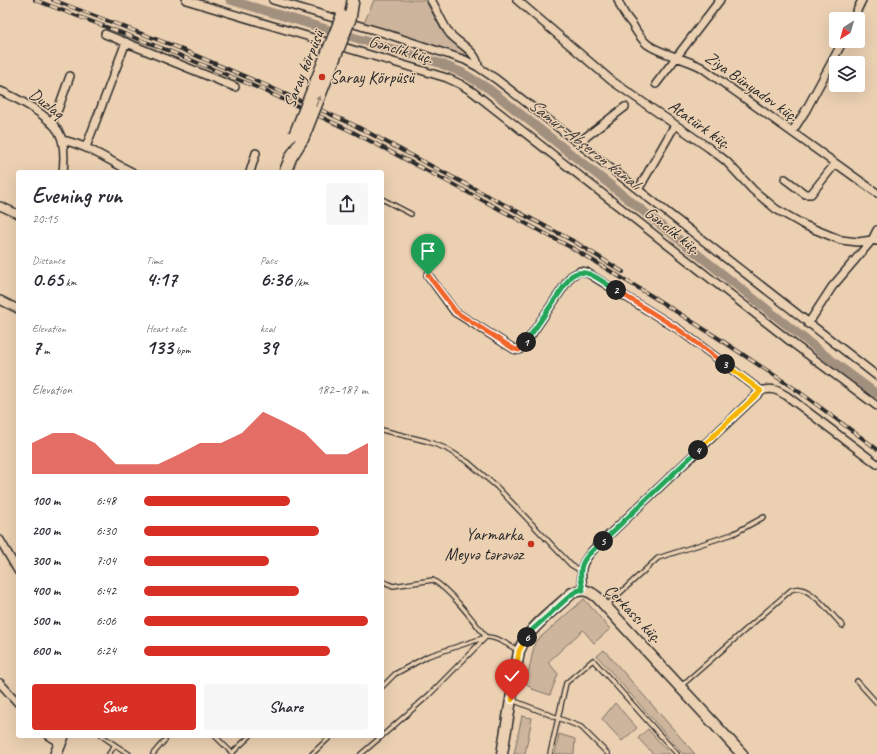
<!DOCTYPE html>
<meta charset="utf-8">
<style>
:root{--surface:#fff;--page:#f7f7f7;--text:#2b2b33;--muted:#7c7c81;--accent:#d93025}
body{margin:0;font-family:Caveat,sans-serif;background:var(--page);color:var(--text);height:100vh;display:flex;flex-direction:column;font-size:15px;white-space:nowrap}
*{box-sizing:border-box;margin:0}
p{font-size:13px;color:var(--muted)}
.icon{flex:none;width:22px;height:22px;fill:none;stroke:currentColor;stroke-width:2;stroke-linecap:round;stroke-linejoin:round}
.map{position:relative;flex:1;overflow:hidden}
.panel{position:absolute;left:16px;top:170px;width:368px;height:568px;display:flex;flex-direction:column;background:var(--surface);border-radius:4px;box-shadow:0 4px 16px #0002}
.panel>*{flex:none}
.needle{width:26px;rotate:217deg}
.controls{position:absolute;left:829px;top:12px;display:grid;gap:8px}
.controls a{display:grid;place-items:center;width:36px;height:36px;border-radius:4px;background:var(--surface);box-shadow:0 4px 16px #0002;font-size:20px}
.pin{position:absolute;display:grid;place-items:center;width:34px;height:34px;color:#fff;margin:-41px -17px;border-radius:50% 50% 50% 0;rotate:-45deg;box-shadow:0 0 4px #0007}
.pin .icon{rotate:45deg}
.km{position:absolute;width:20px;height:20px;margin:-10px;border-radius:50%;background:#222;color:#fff;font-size:11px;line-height:20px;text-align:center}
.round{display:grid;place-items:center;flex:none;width:42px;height:42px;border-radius:4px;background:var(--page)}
.overview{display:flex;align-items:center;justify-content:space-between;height:68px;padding:0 16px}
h1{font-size:22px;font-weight:700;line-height:30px}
.figures{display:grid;grid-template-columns:repeat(3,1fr);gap:6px;height:68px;padding:4px 16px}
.figures div{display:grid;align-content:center}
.figures b{font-size:20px;font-weight:700}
.figures small{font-size:11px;font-weight:400}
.figures p{font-size:11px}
.chart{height:112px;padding:8px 16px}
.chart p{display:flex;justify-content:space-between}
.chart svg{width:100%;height:72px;margin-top:4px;fill:var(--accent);opacity:.7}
.primary-button{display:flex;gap:8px;margin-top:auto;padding:8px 16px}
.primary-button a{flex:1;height:46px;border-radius:4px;background:var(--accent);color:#fff;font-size:16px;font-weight:700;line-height:46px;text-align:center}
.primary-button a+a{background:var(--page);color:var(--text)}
ul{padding:0 16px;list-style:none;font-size:13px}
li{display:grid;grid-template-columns:64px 48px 1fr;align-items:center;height:30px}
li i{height:10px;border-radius:5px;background:var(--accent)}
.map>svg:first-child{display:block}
</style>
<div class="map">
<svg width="877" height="754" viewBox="0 0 877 754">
<rect width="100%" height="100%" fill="#ebd0b2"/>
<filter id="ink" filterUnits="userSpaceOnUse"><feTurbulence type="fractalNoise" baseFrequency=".025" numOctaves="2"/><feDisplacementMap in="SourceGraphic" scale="8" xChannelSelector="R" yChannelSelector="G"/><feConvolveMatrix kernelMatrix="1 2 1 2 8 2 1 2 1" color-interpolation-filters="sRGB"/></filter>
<g filter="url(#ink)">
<path fill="#ccb59c" stroke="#7c7064" d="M 374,0 L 425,0 L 441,29 L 450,40 L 465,52 L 462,57 L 364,23 Z
M 584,599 L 610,629 L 594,643 L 583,630 L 548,662 L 558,674 L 550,695 L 532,689 L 526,683 L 535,642 Z
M 604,650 L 695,754 L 683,754 L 597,656 Z
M 615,703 L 637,728 L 622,741 L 602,719 Z
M 522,716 L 532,718 L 525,754 L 514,754 Z
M 648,729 L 670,754 L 653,754 L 638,738 Z
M 559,734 L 575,739 L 574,754 L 555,754 Z"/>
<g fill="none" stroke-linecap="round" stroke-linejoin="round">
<path stroke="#a2907f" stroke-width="9" d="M 230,0 L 439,63 L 463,73 L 489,89 L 835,363 L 877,394"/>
<defs>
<path id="lane" d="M 382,199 L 411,214
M 382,430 L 426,441 L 445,448 L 468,462 L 497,487 L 571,565 L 581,571
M 382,581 L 393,586 L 433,580 C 452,592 472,619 486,637 L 428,656 L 395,674 L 382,687
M 607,605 L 658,558 L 733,534 L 764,517
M 857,681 L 877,703
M 681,686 L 791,590 C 794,589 798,588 801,589 C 816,593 832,615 843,626
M 512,700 L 581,727 L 608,754
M 102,736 L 115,745 L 109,754
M 215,736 L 233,754
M 382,736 L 429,695 L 486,637 C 497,636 509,646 518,650
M 115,745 L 129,754
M 232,753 L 250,736
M 153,754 L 165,740
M 312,754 L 331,736
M 361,754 L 382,736
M 550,754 L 566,683 L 593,660 L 677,754"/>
<path id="street" d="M 186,0 L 447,78 L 460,84 L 473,92 L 795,345 L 877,406
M 273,0 L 381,32 L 465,60 L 478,67
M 431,0 C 438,11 442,24 450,34 C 459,44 478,52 478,67 L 496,79 L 877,376
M 517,0 L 612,81 L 709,148 L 726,161 L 753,190 L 776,209 L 804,225 L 841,240 L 858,242 L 872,240 L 877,241
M 618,0 C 621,9 626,17 632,24 C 636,31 640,38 647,44 C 660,54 684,58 701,67 L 877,193
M 853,19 L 862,0
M 105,34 L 235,87
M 656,84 L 720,0
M 0,91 C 11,95 21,101 31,107 C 60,126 67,136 63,172
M 51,123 L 57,112 L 70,76
M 792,132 L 806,110 L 843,41
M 62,140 C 88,145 109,161 132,172
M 578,143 L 625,107
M 86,147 L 126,42
M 250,172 L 256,153
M 785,179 L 805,194 L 811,194 L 835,164
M 638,190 L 675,125
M 0,206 L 18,214
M 428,275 L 455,312 L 514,349 L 519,350 L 523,347 L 571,276 L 580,271 L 586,272 L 678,329 L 761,391
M 0,300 L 18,309
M 808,324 L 832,287 L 872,240 L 877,230
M 0,540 L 18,571
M 583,590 C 581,571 579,566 592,551 L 761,391 C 772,387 777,390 787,396 L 877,464
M 0,683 L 18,703
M 49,736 L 61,743"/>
<path id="secondary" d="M 502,754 L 519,651 C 529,627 553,611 572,593 C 581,588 589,590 597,597 L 742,754"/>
<path id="primary" d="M 350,19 L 353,0
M 285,172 L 291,157 L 303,138
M 56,754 L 63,736"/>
</defs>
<use href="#lane" stroke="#2b2b2b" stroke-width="6"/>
<use href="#street" stroke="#2b2b2b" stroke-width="10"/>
<use href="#secondary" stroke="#2b2b2b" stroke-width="13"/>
<use href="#primary" stroke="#2b2b2b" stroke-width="14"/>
<use href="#lane" stroke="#ebd0b2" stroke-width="3.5"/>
<use href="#street" stroke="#ebd0b2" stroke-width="7"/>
<use href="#secondary" stroke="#ebd0b2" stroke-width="10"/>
<use href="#primary" stroke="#ebd0b2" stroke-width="11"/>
<defs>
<path id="rail" d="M 35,0 L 167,50 L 263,90 L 351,131 L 439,177 L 572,248 L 650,295 L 718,338 L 798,391 L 877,449
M 53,0 L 169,44 L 265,85 L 354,125 L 575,242 L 623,272"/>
</defs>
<use href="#rail" stroke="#2b2b2b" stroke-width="4"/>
<use href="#rail" stroke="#ebd0b2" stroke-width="2.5" stroke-dasharray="8" stroke-linecap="butt"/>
<defs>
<path id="primary-bridge" d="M 295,134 L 342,16
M 303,138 L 350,19"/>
</defs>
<use href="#primary-bridge" stroke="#2b2b2b" stroke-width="14" stroke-linecap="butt"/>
<use href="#primary-bridge" stroke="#ebd0b2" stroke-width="11"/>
</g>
<defs><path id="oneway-solid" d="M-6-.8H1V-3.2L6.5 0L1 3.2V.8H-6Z"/></defs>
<use fill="#8b7e6e" href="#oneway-solid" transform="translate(318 101) rotate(-68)"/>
</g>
<g fill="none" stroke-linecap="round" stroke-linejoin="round" filter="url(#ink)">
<defs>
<path id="split-1" d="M 428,275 L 456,312 L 514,349 L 519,350 L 526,342"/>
<path id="split-2" d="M 526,342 L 571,276 C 586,265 603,283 616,290"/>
<path id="split-3" d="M 616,290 L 678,329 L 725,364"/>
<path id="split-4" d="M 698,450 L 761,391 L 725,364"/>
<path id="split-5" d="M 603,541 L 698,450"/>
<path id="split-6" d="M 527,637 L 532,630 L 572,594 L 579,590 L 583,590 C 582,584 580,577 581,571 C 581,558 595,549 603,541"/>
<path id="split-7" d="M 512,700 L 519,651 L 527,637"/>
</defs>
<use href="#split-1" stroke="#fff" stroke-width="8"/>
<use href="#split-2" stroke="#fff" stroke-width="8"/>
<use href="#split-3" stroke="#fff" stroke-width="8"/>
<use href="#split-4" stroke="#fff" stroke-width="8"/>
<use href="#split-5" stroke="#fff" stroke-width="8"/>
<use href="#split-6" stroke="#fff" stroke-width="8"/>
<use href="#split-7" stroke="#fff" stroke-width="8"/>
<use href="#split-1" stroke="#f0652b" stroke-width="5"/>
<use href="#split-2" stroke="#22a559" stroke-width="5"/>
<use href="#split-3" stroke="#f0652b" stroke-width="5"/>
<use href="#split-4" stroke="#f5b400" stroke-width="5"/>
<use href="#split-5" stroke="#22a559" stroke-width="5"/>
<use href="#split-6" stroke="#22a559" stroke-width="5"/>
<use href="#split-7" stroke="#f5b400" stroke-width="5"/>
</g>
<g fill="#c8321e" stroke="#ebd0b2" stroke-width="1.5">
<circle cx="322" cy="77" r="4"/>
<circle cx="531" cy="544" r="4"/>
</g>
<g text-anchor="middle" stroke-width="3" stroke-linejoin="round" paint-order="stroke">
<g font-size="17" fill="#2b2b2b" stroke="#ebd0b2">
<text transform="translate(401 49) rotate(16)" y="6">Gənclik küç.</text>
<text transform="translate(303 69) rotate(-68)" y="6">Saray körpüsü</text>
<text transform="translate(752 86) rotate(35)" y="6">Ziya Bünyadov küç.</text>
<text transform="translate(47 103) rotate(38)" y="6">Duzlaq</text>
<text transform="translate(700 124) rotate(35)" y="6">Atatürk küç.</text>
<text transform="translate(673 230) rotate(38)" y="6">Gənclik küç.</text>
<text transform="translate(634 613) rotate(46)" y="6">Çerkassı küç.</text>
</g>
<g font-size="17" fill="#2b2b2b" stroke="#ebd0b2" text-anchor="start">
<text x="330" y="83">Saray Körpüsü</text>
<text x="523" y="540" text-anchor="end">Yarmarka<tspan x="523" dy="20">Meyvә tәrәvәz</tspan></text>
</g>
<g font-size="18" font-style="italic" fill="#494440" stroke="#ebd0b2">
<text transform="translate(585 144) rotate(38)" y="6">Samur-Abşeron kanalı</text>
</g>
</g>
</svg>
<div class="controls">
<a><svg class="needle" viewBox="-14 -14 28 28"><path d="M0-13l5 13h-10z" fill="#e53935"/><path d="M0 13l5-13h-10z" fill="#7c7c81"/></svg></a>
<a><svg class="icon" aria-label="layers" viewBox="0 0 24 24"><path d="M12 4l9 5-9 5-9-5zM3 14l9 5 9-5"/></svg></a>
</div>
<div class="pin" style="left:428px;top:275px;background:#1e9e55"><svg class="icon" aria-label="arrive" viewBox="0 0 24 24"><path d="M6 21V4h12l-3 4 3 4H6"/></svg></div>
<div class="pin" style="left:512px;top:700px;background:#d93025"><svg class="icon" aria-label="check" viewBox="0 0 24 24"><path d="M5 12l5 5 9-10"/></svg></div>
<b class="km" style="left:526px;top:342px">1</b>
<b class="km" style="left:616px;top:290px">2</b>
<b class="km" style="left:725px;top:364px">3</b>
<b class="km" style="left:698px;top:450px">4</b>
<b class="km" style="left:603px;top:541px">5</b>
<b class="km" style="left:527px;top:637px">6</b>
<section class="panel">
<div class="overview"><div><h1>Evening run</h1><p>20:15</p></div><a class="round"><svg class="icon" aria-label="share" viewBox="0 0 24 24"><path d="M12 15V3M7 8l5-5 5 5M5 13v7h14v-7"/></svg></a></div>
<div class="figures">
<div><p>Distance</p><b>0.65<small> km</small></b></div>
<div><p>Time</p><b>4:17</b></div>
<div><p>Pace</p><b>6:36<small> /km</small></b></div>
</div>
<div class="figures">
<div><p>Elevation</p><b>7<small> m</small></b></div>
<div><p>Heart rate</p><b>133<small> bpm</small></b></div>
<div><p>kcal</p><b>39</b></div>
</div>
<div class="chart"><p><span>Elevation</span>182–187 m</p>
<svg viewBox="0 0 160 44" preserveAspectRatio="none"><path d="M0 44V25L10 19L20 19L30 25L40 38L50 38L60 38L70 32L80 25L90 25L100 19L110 6L120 12L130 19L140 32L150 32L160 25V44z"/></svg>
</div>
<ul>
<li><b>100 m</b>6:48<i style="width:65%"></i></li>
<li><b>200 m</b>6:30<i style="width:78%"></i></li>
<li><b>300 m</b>7:04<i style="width:56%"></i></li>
<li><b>400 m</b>6:42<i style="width:69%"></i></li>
<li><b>500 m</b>6:06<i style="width:100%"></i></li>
<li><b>600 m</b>6:24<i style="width:83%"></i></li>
</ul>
<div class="primary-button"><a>Save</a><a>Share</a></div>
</section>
</div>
